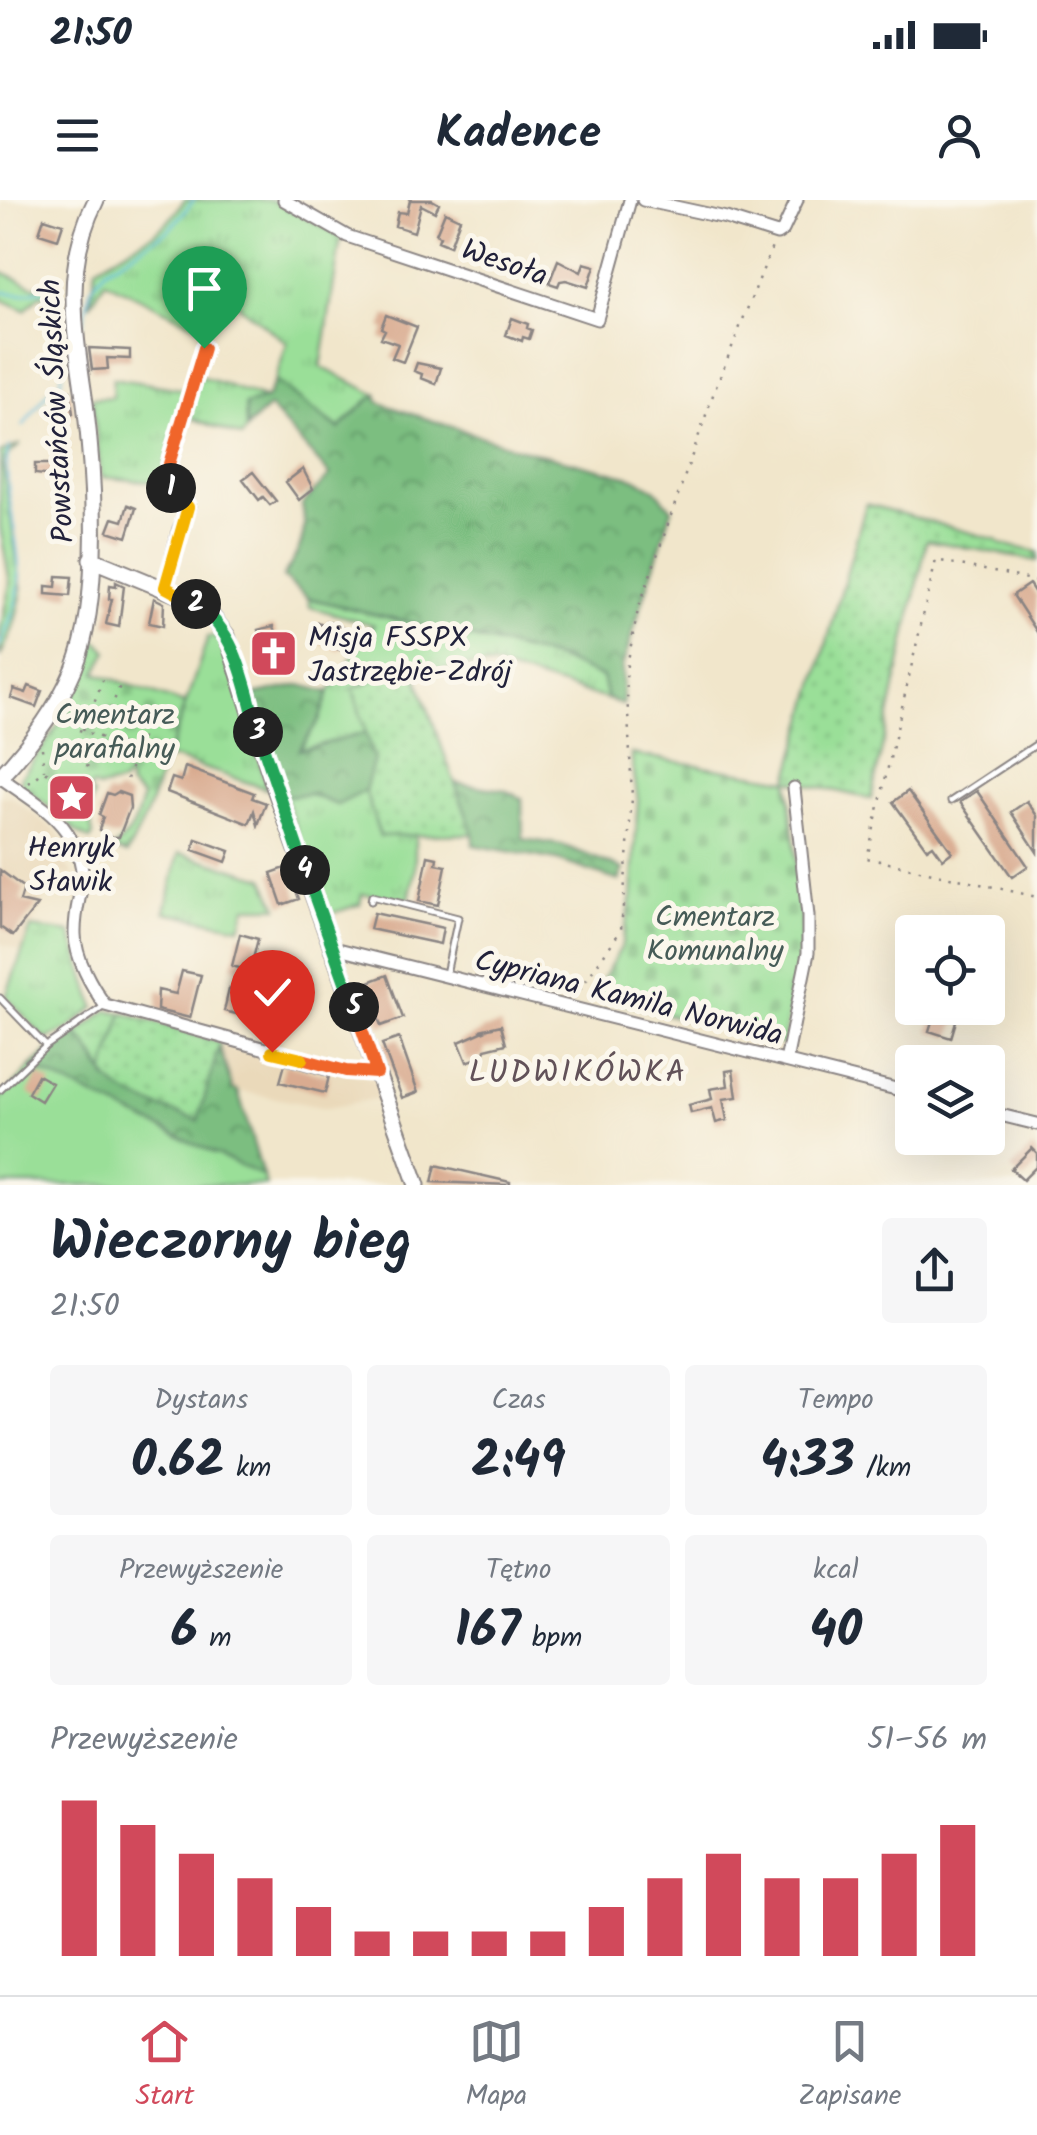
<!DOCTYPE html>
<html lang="pl">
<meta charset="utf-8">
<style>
:root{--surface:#fff;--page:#f6f6f7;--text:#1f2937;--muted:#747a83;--line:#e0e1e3;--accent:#d1495b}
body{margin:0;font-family:Kalam,sans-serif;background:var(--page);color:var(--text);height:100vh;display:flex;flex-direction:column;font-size:38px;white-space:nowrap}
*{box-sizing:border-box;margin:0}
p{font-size:32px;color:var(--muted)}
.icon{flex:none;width:55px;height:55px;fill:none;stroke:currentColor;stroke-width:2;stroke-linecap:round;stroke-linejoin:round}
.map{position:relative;height:985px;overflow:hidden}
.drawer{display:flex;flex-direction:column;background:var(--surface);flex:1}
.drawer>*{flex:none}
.buttons{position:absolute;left:895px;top:715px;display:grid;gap:20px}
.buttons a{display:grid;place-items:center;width:110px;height:110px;border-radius:10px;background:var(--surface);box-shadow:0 10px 40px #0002;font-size:50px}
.pin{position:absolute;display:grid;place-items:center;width:85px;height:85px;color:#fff;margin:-102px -42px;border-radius:50% 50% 50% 0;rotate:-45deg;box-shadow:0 0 10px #0007}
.pin .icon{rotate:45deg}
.km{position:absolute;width:50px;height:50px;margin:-25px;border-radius:50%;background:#222;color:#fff;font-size:28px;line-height:50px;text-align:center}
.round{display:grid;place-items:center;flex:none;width:105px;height:105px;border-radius:10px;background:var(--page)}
.summary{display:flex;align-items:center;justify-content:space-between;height:170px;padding:0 50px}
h1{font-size:55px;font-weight:700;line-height:75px}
.metrics{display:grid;grid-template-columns:repeat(3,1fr);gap:15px;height:170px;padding:10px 50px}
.metrics div{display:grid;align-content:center;border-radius:10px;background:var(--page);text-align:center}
.metrics b{font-size:50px;font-weight:700}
.metrics small{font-size:28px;font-weight:400}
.metrics p{font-size:28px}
.chart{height:280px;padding:20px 50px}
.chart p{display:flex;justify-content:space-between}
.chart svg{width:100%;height:180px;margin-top:10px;stroke:var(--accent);stroke-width:6}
.status{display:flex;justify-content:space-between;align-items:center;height:70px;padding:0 50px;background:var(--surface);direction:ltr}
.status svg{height:28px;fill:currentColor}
header{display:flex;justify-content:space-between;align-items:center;height:130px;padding:0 50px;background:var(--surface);font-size:45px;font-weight:700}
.tabs{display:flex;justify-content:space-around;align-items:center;height:140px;border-top:2px solid var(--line);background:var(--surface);font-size:28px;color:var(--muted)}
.tabs a{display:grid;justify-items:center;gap:5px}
.tabs .selected{color:var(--accent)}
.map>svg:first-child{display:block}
</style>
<div class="status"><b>21:50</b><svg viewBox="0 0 49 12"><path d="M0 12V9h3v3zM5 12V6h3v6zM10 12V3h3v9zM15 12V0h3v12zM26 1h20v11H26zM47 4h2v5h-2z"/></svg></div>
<header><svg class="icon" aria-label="menu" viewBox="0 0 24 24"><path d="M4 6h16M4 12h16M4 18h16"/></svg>Kadence<svg class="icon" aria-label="person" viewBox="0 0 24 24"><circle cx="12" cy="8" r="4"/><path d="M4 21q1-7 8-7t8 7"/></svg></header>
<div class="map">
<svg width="1037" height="985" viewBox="0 0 1037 985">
<defs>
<pattern id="grass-tufts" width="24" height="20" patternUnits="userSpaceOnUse" patternTransform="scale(2.5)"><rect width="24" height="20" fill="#9adf98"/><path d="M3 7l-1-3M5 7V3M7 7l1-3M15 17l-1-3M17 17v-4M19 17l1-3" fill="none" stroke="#84bf84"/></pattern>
<pattern id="forest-crowns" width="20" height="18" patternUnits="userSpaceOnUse" patternTransform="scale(2.5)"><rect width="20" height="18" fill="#7bbe80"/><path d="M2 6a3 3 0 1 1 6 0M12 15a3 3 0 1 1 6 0" fill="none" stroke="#649a6a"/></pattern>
<pattern id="cemetery-stones" width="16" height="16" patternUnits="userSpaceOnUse" patternTransform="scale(2.5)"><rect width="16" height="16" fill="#9adf98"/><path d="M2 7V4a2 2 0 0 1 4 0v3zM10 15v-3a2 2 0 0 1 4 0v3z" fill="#84bf84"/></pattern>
<pattern id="garden-dots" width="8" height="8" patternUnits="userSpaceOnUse" patternTransform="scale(2.5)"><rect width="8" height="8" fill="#9adf98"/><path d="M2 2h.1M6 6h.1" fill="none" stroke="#84bf84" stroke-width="1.8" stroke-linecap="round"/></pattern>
</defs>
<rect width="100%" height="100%" fill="#fbf7ec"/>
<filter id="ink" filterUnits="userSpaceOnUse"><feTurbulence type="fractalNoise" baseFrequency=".01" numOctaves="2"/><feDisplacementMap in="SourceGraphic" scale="20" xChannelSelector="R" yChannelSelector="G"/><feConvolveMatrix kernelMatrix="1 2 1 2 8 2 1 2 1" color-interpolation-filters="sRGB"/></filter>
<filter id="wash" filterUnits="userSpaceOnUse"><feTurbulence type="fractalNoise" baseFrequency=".0048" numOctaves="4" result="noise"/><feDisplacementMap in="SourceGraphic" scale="40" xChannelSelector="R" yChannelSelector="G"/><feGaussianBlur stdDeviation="2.25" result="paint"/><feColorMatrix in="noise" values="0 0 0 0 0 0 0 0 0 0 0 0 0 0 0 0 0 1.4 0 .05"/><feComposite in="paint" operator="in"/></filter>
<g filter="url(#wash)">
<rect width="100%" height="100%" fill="#f1e6cb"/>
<path fill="#ead9ba" d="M 0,597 L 11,597 L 58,632 L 62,641 L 64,661 L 74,676 L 50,671 L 42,704 L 22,752 L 0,743 Z
M 219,846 L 373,878 L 378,898 L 327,908 L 234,890 Z"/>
<path fill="url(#grass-tufts)" stroke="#5e806a" stroke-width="2.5" d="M 185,0 L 271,0 L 341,36 L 321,167 L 377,195 L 366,202 L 339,229 L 275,181 L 287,143 L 220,91 L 208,131 L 105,81 L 90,105 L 96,67 L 153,34 L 167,23 Z
M 0,71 L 35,87 L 54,80 L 55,94 L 39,96 L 25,110 L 0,99 Z
M 200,176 L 266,199 L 242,237 L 186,216 Z
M 113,178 L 186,190 L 161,283 L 101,277 L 92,198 L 112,197 Z
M 21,244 L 5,258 L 3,265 L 22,392 L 14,426 L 0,457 L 0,431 L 10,383 L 0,327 L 0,253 Z
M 308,398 L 556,458 L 602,477 L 607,499 L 493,466 L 459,466 L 416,474 L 411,461 L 354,489 L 366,533 L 298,551 L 319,520 L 329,492 L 374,425 L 310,407 Z
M 208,437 L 221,437 L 229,453 L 267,589 L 176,559 L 167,559 Z
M 365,591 L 380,636 L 415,635 L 415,670 L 409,699 L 362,694 L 360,704 L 328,715 L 284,596 L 310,594 L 337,605 Z
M 179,653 L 264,678 L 278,707 L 246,707 L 240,727 L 165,712 Z
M 31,728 L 71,733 L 95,807 L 69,829 L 46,840 L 6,796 Z
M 108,810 L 123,813 L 104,873 L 97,859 L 76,835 Z"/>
<path fill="url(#forest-crowns)" stroke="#4e705e" stroke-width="2.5" d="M 275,181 L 339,229 L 366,202 L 377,195 L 379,202 L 388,206 L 513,247 L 634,278 L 656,290 L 672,309 L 622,467 L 623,505 L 607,499 L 602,477 L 556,458 L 308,398 L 283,377 C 299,352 309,335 302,305 L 330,275 L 269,207 L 246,228 L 245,205 L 266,199 Z
M 300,485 L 329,492 L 319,520 L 299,550 L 366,533 L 374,560 L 365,591 L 337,605 L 310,594 L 284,596 L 254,495 Z
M 455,583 L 504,590 L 522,598 L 523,639 L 562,645 L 623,669 L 619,681 L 557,660 L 473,645 L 473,634 Z
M 76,835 L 86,843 L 107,879 L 198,920 L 219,846 L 233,890 L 238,891 L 265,983 L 262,976 L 31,867 L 48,851 Z"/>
<path fill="url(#cemetery-stones)" stroke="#5e806a" stroke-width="2.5" d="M 93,438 L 108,451 L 96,473 L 185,504 L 146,616 L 127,654 L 113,649 C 131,634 138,621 142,597 L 129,586 L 130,580 L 125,579 L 123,583 L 100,588 L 92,586 L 89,591 L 94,595 L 89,612 L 93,636 L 90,640 L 75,631 L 63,617 L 22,587 L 21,577 C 58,528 80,500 93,438 Z
M 631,554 L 788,580 L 802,719 L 802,748 L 783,845 L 593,795 L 621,748 L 632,697 L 638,600 Z"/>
<path fill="#9adf98" stroke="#5e806a" stroke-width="2.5" d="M 31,867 L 263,976 L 266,985 L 0,985 L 0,899 Z"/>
<path fill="url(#garden-dots)" stroke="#5e806a" stroke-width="2.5" d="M 866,304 L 997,340 L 1000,344 L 1037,352 L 1037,361 L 927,340 L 871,599 L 788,580 Z
M 411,461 L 473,634 L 380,636 L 365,591 L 374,560 L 353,489 Z
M 123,813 L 220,842 L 198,920 C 170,909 120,901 104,873 Z"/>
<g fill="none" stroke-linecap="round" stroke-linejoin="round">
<path stroke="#5fbcdd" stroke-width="2.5" d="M 0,92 L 21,94 L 43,90
M 82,126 L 91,88 L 106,69 L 169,30 L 194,0
M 23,226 L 49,191 L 62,179 L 63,137
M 0,445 C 8,427 17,405 19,385 C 22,346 0,280 9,246"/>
</g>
<g id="blocks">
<path fill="#d9ab90" d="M 410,0 L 432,0 L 439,4 L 435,12 L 421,5 L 414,32 L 395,26 L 398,12 L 407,13 Z
M 445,12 L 460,19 L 450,46 L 438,41 L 440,36 L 436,34 Z
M 44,18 L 63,24 L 58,39 L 39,33 Z
M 558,60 L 581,72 L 584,63 L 595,66 L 588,87 L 566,80 L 560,81 L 558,86 L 549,83 Z
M 386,115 L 417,127 L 403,162 L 392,158 L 398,144 L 381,138 L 385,130 L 381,128 Z
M 512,118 L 528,124 L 527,128 L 532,130 L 529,139 L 523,137 L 522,141 L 506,135 Z
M 89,148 L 130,150 L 130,159 L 107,158 L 108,169 L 92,170 Z
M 417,163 L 441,168 L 436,184 L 421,178 L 422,174 L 414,171 Z
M 70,191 L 73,214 L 57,216 L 55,192 Z
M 55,244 L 69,244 L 62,277 L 35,274 L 35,264 L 53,264 Z
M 303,269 L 313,289 L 299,300 L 286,282 Z
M 253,272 L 276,301 L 270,305 L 263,297 L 259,300 L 243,279 Z
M 128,305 L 136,308 L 127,337 L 108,331 L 113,318 L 123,321 Z
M 57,376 L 72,377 L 70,396 L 46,394 L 46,386 L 56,387 Z
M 116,382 L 124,386 L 119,427 L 106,424 L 112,399 L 109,399 L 110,385 L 116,386 Z
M 1029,384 L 1037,396 L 1037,432 L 1013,395 Z
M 154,398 L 164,403 L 163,426 L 149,423 Z
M 327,421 L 348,429 L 340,450 L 319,442 L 321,436 L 314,434 L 318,423 L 325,426 Z
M 274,426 L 284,458 L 268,463 L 258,430 Z
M 29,486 L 42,491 L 36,507 L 11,498 L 14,489 L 26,493 Z
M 185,567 L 254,593 L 252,598 L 266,603 L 258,625 L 254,611 L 249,624 L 167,592 L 172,578 L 181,581 Z
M 908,591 L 952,652 L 943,659 L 933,645 L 927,649 L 893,602 Z
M 977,591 L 1028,666 L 1012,677 L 960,602 Z
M 118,592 L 129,596 L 130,608 L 119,637 L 111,637 L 99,630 L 103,617 L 99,615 L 107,593 L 113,595 Z
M 1027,601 L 1037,616 L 1037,652 L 1011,612 Z
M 196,639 L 230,651 L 226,662 L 193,650 Z
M 428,656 L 437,658 L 436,664 L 446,666 L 438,705 L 419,701 Z
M 288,667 L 299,699 L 282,705 L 271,673 Z
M 0,670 L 24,688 L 20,701 L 37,705 L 13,736 L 0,727 Z
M 374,713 L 443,728 L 440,744 L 370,729 Z
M 240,734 L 258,739 L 250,771 L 232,766 Z
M 182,771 L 201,775 L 190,818 L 157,810 L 158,790 L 176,794 Z
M 387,775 L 403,818 L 381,826 L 366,783 Z
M 229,789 L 245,793 L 240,815 L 224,811 Z
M 934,815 L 956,821 L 951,838 L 929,831 Z
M 501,825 L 506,844 L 485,849 L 483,856 L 467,862 L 459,842 L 484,831 L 480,830 Z
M 399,838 L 418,892 L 402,898 L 382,844 Z
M 285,864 L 329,876 L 325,893 L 280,882 Z
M 733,870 L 737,897 L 723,899 L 727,920 L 716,923 L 712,908 L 691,913 L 689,905 L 712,899 L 710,889 L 728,886 L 726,871 Z
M 38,875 L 52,883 L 41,901 L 28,893 Z
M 1032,948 L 1037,953 L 1037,966 L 1023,980 L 1011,969 Z
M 436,965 L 510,982 L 510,985 L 432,982 Z"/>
</g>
</g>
<g filter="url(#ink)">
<use href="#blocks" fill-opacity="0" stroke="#8a8483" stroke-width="2.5"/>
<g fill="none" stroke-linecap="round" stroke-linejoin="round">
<defs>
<path id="lane" d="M 951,601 L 1037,544
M 371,701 L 372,696 L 458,718 L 446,774
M 0,798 L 46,846
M 0,890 L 46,846 L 103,807"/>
<path id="street" d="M 284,0 L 347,36 L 597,119 L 630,0
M 643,0 L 726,18 L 777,34 L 783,30 L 797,0
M 165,387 L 179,329 L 189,307 L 171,287 L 169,265 L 204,148
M 0,577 C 21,593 51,609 66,631 C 97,679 74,690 75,734 C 75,758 92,787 105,805 L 346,871 L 377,873
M 334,748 L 912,893
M 786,861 L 808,753 L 808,716 L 794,588
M 988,912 L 1037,924"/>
<path id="secondary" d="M 91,359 L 186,398 L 209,413 L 227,436 L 272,580 L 417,985
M 0,577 C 29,546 57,509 74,469 C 102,401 94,276 85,203 C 75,133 62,66 96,0"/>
</defs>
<use href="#lane" stroke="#8a8483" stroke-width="9"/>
<use href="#street" stroke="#8a8483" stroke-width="15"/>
<use href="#secondary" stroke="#8a8483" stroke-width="19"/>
<path stroke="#8a8483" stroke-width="2.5" stroke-dasharray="2.5 8" stroke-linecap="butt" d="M 1037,381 L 936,360 L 867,658 L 1037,697
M 79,530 L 163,558
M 83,530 L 103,480
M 42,548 L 44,570
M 127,579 L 149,519
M 29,583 L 44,571 L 79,585
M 67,616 L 120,486
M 574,798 L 621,730 L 632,598 L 626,470 L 638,410 L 714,192 L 774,42"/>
<use href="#lane" stroke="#fff" stroke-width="5"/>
<use href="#street" stroke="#fff" stroke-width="11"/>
<use href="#secondary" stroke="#fff" stroke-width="15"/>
</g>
</g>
<g fill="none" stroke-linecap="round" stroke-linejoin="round" filter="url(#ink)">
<defs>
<path id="split-1" d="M 171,288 L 169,264 L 204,148"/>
<path id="split-2" d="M 171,288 L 188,307 L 165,387 L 196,404"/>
<path id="split-3" d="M 196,404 C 238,433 245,486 258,532"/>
<path id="split-4" d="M 258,532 L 305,670"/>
<path id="split-5" d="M 305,670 L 354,807"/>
<path id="split-6" d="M 302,859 L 346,871 L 377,873 L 354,807"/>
<path id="split-7" d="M 272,852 L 302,859"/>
</defs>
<use href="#split-1" stroke="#fff" stroke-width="20"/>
<use href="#split-2" stroke="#fff" stroke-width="20"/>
<use href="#split-3" stroke="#fff" stroke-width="20"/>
<use href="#split-4" stroke="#fff" stroke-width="20"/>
<use href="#split-5" stroke="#fff" stroke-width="20"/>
<use href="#split-6" stroke="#fff" stroke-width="20"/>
<use href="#split-7" stroke="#fff" stroke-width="20"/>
<use href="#split-1" stroke="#f0652b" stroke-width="12"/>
<use href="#split-2" stroke="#f5b400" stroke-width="12"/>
<use href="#split-3" stroke="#22a559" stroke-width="12"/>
<use href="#split-4" stroke="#22a559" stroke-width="12"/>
<use href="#split-5" stroke="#22a559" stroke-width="12"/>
<use href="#split-6" stroke="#f0652b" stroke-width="12"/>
<use href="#split-7" stroke="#f5b400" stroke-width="12"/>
</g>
<defs>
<symbol id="church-square" viewBox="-11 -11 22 22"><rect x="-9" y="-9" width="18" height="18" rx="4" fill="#d1495b" stroke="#fbf7ec"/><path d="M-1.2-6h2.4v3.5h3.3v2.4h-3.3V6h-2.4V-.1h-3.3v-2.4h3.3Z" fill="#fff"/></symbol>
<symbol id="sight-square" viewBox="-11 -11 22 22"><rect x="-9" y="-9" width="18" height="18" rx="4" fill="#d1495b" stroke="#fbf7ec"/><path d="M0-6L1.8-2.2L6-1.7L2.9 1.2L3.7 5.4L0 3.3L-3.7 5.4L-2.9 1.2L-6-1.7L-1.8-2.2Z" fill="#fff"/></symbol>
</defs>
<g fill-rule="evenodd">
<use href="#church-square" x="246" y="426" width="55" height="55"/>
<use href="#sight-square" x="44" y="570" width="55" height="55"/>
</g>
<g text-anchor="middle" stroke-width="10" stroke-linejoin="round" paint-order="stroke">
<g font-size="30" fill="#22223b" stroke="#fbf7ec">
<text transform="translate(505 62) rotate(19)" y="10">Wesoła</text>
<text transform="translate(56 211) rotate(-93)" y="10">Powstańców Śląskich</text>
<text transform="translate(629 797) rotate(14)" y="10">Cypriana Kamila Norwida</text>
</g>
<g font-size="30" fill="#22223b" stroke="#fbf7ec" text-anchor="start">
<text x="308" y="447">Misja FSSPX<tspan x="308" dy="34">Jastrzębie-Zdrój</tspan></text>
<text x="71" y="657" text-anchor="middle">Henryk<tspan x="71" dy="34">Sławik</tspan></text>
</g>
<g font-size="30" fill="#465b57" stroke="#fbf7ec">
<text x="115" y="524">Cmentarz<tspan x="115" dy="34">parafialny</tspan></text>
<text x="715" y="726">Cmentarz<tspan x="715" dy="34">Komunalny</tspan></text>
</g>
<g font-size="32" letter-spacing="2.5" fill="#625259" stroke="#fbf7ec">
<text x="578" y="882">LUDWIKÓWKA</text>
</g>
</g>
</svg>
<div class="buttons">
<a><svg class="icon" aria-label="locate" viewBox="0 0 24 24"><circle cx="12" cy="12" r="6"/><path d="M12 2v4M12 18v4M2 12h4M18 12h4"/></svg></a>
<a><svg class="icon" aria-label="layers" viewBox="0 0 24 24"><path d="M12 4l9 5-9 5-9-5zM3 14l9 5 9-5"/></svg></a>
</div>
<div class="pin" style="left:204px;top:148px;background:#1e9e55"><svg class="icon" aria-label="arrive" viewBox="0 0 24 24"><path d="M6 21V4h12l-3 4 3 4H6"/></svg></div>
<div class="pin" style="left:272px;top:852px;background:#d93025"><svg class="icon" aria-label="check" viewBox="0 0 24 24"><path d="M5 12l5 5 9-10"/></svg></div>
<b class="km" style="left:171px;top:288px">1</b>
<b class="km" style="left:196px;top:404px">2</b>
<b class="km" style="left:258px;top:532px">3</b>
<b class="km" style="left:305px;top:670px">4</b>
<b class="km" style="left:354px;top:807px">5</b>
</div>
<section class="drawer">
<div class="summary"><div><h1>Wieczorny bieg</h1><p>21:50</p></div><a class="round"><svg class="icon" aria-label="share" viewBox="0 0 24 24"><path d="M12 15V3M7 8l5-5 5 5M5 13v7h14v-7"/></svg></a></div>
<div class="metrics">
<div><p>Dystans</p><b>0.62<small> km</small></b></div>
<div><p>Czas</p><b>2:49</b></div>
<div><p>Tempo</p><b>4:33<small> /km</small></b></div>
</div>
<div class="metrics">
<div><p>Przewyższenie</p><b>6<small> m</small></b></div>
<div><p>Tętno</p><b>167<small> bpm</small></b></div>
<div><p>kcal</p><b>40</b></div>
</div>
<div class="chart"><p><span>Przewyższenie</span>51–56 m</p>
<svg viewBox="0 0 160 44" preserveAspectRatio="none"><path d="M5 44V6M15 44V12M25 44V19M35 44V25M45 44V32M55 44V38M65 44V38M75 44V38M85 44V38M95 44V32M105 44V25M115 44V19M125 44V25M135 44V25M145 44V19M155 44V12"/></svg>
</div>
</section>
<nav class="tabs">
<a class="selected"><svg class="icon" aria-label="home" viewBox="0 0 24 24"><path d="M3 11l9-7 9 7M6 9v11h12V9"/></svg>Start</a>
<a><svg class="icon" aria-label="map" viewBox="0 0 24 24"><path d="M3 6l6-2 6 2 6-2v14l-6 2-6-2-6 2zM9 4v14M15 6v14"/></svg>Mapa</a>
<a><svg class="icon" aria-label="saved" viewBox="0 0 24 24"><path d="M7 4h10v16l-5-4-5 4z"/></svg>Zapisane</a>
</nav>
